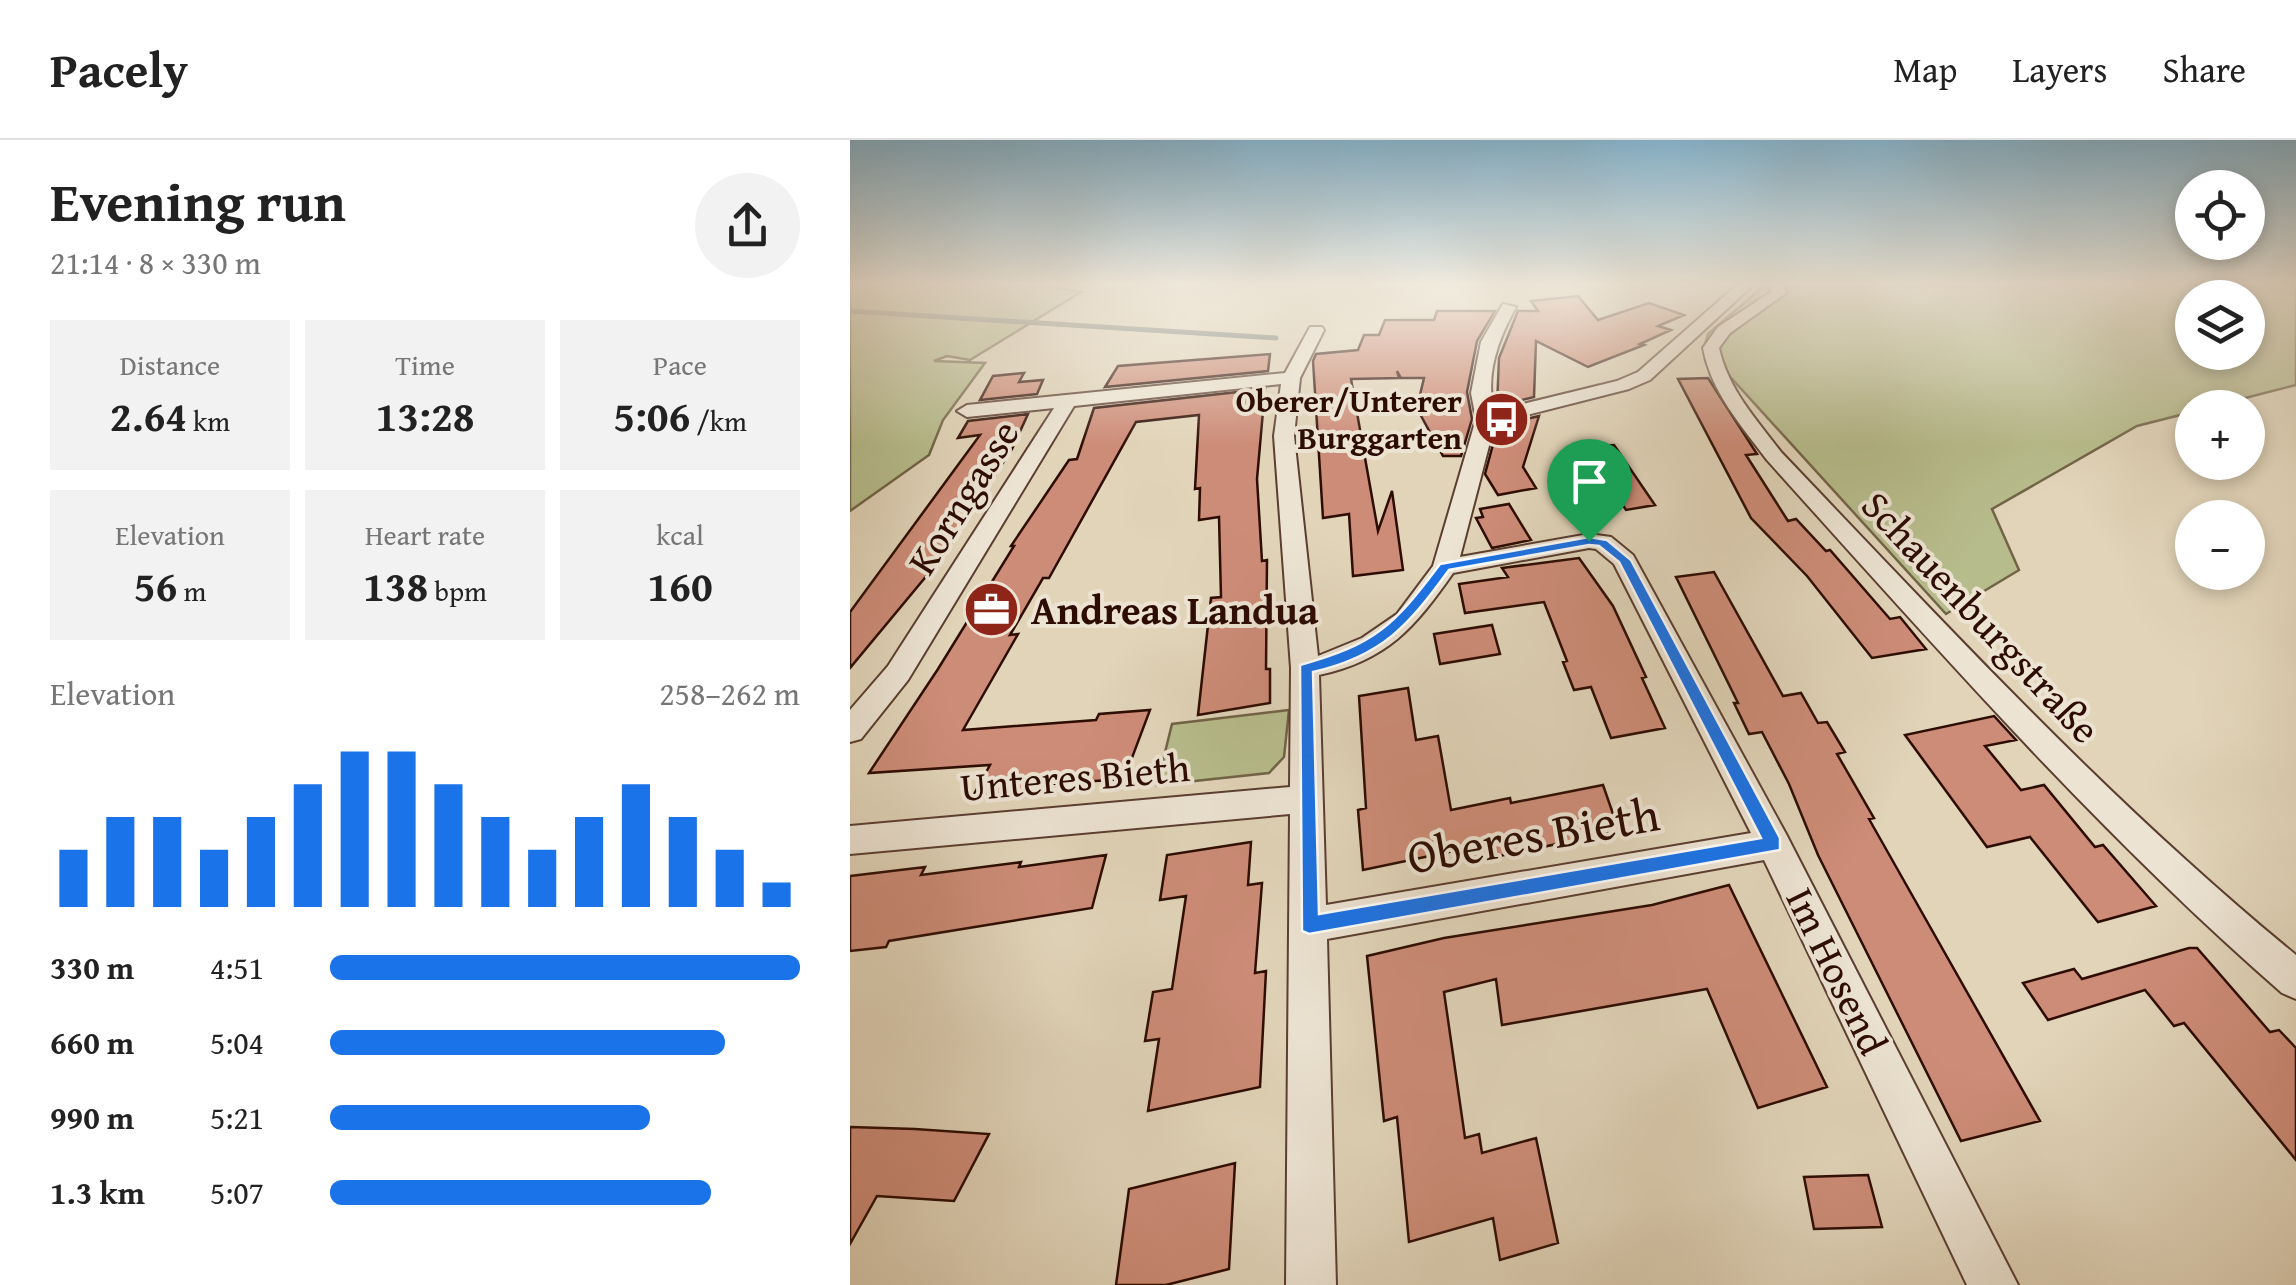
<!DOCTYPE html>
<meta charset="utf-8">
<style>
:root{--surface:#fff;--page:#f2f2f2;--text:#222;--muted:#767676;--line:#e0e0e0;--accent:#1a73e8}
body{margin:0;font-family:"Gentium Book Plus",serif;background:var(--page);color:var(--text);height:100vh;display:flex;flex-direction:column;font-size:38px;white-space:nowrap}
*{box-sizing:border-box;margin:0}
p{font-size:32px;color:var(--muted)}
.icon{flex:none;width:55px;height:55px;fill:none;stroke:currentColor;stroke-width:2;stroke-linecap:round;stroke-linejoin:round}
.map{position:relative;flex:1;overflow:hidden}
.sheet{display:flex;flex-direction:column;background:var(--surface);width:850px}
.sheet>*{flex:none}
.tools{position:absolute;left:1325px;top:30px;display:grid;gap:20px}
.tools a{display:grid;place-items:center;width:90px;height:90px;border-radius:50%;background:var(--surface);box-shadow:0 5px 15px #0003;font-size:50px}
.pin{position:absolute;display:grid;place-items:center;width:85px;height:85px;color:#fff;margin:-102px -42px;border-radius:50% 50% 50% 0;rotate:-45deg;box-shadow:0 0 10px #0007}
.pin .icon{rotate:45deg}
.round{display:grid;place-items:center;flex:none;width:105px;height:105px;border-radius:52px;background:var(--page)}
.head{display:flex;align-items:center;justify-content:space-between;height:170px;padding:0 50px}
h1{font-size:55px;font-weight:800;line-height:75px}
.stats{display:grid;grid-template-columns:repeat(3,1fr);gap:15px;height:170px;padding:10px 50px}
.stats div{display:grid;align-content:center;border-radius:0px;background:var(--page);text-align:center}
.stats b{font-size:42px;font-weight:800}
.stats small{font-size:28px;font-weight:400}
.stats p{font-size:28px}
.chart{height:280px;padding:20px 50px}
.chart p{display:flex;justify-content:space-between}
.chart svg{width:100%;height:180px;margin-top:10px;stroke:var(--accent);stroke-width:6}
ul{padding:0 50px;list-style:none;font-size:32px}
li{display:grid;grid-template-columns:160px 120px 1fr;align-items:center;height:75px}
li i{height:25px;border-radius:12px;background:var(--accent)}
header{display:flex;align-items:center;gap:60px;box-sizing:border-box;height:140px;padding:0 50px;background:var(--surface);border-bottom:2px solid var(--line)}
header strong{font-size:48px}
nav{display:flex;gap:55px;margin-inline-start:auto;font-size:35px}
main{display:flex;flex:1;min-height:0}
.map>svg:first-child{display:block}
</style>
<header>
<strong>Pacely</strong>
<nav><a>Map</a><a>Layers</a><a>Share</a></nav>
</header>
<main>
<section class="sheet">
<div class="head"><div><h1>Evening run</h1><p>21:14 · 8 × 330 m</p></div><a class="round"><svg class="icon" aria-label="share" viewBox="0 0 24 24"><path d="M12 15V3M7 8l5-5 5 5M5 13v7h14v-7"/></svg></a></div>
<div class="stats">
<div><p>Distance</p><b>2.64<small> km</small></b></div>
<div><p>Time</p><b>13:28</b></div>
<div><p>Pace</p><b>5:06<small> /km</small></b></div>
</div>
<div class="stats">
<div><p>Elevation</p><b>56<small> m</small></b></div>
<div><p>Heart rate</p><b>138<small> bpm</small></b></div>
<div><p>kcal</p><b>160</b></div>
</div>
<div class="chart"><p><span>Elevation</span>258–262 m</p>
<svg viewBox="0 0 160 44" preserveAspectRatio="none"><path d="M5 44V30M15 44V22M25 44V22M35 44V30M45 44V22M55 44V14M65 44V6M75 44V6M85 44V14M95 44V22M105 44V30M115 44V22M125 44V14M135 44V22M145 44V30M155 44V38"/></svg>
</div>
<ul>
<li><b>330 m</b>4:51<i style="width:100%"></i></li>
<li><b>660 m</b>5:04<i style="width:84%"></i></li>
<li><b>990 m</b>5:21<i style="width:68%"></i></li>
<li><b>1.3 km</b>5:07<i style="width:81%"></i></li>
</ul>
</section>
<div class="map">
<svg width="1446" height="1145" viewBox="0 0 1446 1145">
<rect width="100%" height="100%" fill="#e1d4b9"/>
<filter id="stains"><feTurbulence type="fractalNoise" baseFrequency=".002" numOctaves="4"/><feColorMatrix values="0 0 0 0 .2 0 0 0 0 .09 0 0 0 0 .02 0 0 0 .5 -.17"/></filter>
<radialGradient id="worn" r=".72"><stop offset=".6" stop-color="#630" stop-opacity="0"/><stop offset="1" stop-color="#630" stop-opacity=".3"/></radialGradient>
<path fill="#b7bc8c" stroke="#726447" stroke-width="2.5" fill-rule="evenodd" d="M 0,145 L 196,145 L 231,152 L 120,220 L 97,216 L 84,221 L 135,223 L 93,280 L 79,315 L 0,371 Z
M 1446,145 L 1446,245 L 1360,267 L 1342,268 L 1342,272 L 1287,286 L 1142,369 L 1169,430 L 1096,474 L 854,208 L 858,194 L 914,146 ZM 1342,158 L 1398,158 L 1398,212 L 1342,212 Z
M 439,570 L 434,617 L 419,633 L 307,645 L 322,584 Z"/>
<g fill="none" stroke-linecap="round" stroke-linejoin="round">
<path stroke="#6b736a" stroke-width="5" d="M 0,171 L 426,198"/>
</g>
<path fill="#cd8c78" stroke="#2d0c02" stroke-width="2.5" d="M 728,156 L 748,180 L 799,163 L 834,175 L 808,186 L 821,190 L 790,204 L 794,205 L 738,227 L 686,201 L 684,257 L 647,266 L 649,218 L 668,171 L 688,171 L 681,161 Z
M 587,171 L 645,171 L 627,201 L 617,252 L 622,279 L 611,316 L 593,316 L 570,274 L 576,259 L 569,259 L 574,238 L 551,238 L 547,231 L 549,238 L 501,239 L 528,391 L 542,351 L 553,430 L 503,436 L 499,374 L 473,378 L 463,221 L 466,214 L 508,210 L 514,195 L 529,195 L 535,180 L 584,180 Z
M 420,214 L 418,231 L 255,247 L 268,226 Z
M 174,233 L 169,242 L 193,240 L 187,254 L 130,260 L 143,236 Z
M 858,238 L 907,314 L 896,315 L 938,381 L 946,379 L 976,411 L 980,410 L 1040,479 L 1050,477 L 1076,509 L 1022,518 L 957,436 L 901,378 L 828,239 Z
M 415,249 L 407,339 L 412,421 L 417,420 L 416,529 L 420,529 L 420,563 L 348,575 L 361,458 L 371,457 L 369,377 L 349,380 L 350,348 L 345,349 L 349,275 L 286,282 L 199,438 L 193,438 L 160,495 L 168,494 L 113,590 L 246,580 L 249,574 L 300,570 L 274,639 L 186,645 L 183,651 L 123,656 L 140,625 L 19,633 L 88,529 L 164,406 L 161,406 L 219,320 L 227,319 L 244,268 Z
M 178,274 L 162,309 L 93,416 L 0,528 L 0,472 L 130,295 L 108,298 L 118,281 Z
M 689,276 L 673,327 L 686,348 L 648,355 L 635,334 L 648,286 Z
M 764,305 L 805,365 L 776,370 L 736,307 Z
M 659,364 L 681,400 L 642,408 L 626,378 L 633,377 L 630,369 Z
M 729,418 L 763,466 L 796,537 L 792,538 L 815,588 L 761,598 L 741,547 L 724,550 L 713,522 L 717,521 L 694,462 L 615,473 L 609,444 L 658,437 L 652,428 Z
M 864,432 L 933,556 L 951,553 L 968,583 L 977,582 L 995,612 L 987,614 L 1024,678 L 1019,679 L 1190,981 L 1111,1001 L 968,715 L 939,644 L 912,592 L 899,594 L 884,563 L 888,563 L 826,437 Z
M 642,485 L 650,514 L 590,524 L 584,494 Z
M 558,548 L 566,600 L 588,596 L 601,670 L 660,658 L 661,663 L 753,645 L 769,691 L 616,723 L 613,709 L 513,730 L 508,670 L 516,668 L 509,556 Z
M 1144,576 L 1166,600 L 1135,606 L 1171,650 L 1194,645 L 1245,707 L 1253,705 L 1306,766 L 1248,782 L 1180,697 L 1137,707 L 1055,595 Z
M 401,702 L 398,745 L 412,743 L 405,833 L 416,831 L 410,947 L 298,971 L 309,899 L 295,901 L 303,852 L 322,849 L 336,756 L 310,760 L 317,715 Z
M 256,715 L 242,768 L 39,801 L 36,807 L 0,811 L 0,736 L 75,727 L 71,735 L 171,722 L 169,727 Z
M 879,745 L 977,947 L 908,968 L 857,849 L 652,885 L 646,839 L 594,852 L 615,998 L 629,994 L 632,1013 L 686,998 L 708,1103 L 650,1120 L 643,1078 L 559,1102 L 547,977 L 534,981 L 517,816 L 594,798 L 802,765 Z
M 1339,808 L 1347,808 L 1420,892 L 1429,890 L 1446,908 L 1446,1020 L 1334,883 L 1324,886 L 1295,850 L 1198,880 L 1173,843 L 1224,829 L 1232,839 Z
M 0,987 L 65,989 L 139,994 L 104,1061 L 27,1056 L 0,1104 Z
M 385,1023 L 379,1129 L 316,1145 L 266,1145 L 279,1049 Z
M 1018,1035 L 1032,1087 L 964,1089 L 954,1037 Z"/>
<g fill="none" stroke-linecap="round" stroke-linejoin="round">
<defs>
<path id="street" d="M 887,145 L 903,145 L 800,240 L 779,249 L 645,283 L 610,417 L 739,394 L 761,397 L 783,415 L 936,694 L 1168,1145 L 1117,1145 L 914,720 L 477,799 L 486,1145 L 436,1145 L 440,674 L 0,714 L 0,686 L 440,647 L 441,528 L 424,296 L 431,244 L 224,266 L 58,540 L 11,599 L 0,602 L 0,570 L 38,526 L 204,268 L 117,277 L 107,271 L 117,265 L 435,233 L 460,187 L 472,187 L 474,190 L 450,238 L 444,296 L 468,516 L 512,498 L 547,474 L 583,426 L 626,279 L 621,253 L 631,202 L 653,164 L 666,167 C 648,200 635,234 644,271 L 767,241 L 788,232 ZM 739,408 L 746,409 L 764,424 L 901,693 L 476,765 L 469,535 C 538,520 565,487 603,433 Z
M 920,145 L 934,145 L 936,153 L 880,193 L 869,208 C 878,249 906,279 931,312 C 1097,486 1260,663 1446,815 L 1446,859 L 1432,853 C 1245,690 1083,504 917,320 C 891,285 861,252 853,208 L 868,187 L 921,152 Z"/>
</defs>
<use href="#street" stroke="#5a3e30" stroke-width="4"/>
<use href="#street" fill="#ece3d2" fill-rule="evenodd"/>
</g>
<linearGradient id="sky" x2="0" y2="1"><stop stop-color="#86b6d1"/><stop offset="0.47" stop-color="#f2ece0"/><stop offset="1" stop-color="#f2ece0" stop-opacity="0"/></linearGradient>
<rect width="1446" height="306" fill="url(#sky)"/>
<path fill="#1a73e8" stroke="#fff" stroke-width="2.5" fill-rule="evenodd" d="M 739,397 L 757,400 L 781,420 L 930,698 L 930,710 L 459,794 L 452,791 L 450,525 C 526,504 544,485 590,424 ZM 739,405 L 749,406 L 769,422 L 911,698 L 469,774 L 463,532 C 533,516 559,485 599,430 Z"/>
<defs>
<symbol id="bus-disc" viewBox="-11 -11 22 22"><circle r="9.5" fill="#8f2418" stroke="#ece3d2"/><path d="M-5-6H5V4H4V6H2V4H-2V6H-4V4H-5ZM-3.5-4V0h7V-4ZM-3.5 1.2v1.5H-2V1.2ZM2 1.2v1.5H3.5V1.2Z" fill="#fff"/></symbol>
<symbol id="office-disc" viewBox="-11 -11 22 22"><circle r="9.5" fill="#8f2418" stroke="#ece3d2"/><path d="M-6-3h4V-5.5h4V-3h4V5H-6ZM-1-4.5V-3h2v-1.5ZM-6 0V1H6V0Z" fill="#fff"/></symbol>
</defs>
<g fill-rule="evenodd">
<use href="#bus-disc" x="620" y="248" width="63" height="63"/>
<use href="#office-disc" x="110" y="438" width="63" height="63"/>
</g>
<g text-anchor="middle" stroke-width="8" stroke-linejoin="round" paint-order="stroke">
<g font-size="32" font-weight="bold" fill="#2d0c02" stroke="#ece3d2" text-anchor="end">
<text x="612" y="272">Oberer/Unterer<tspan x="612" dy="37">Burggarten</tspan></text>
</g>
<g font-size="40" fill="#2d0c02" stroke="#ece3d2">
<text transform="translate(113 357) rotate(-58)" y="14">Korngasse</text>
<text transform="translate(1131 477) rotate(47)" y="14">Schauenburgstraße</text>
<text transform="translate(225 637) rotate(-5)" y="14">Unteres Bieth</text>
<text transform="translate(987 831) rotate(64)" y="14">Im Hosend</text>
</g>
<g font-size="40" font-weight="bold" fill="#2d0c02" stroke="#ece3d2" text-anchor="start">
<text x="181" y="484">Andreas Landua</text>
</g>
<g font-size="48" fill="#2d0c02" stroke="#ece3d2">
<text transform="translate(683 695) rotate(-10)" y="17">Oberes Bieth</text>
</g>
</g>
<rect width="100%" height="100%" filter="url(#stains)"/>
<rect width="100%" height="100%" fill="url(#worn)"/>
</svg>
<div class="tools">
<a><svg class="icon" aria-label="locate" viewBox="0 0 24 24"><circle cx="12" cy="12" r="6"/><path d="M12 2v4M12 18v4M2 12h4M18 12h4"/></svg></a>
<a><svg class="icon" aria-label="layers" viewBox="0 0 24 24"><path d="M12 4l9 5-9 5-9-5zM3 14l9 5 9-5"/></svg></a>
<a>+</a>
<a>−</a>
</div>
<div class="pin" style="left:739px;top:401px;background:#1e9e55"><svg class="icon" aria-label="arrive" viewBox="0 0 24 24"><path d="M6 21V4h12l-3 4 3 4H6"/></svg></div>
</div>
</main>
